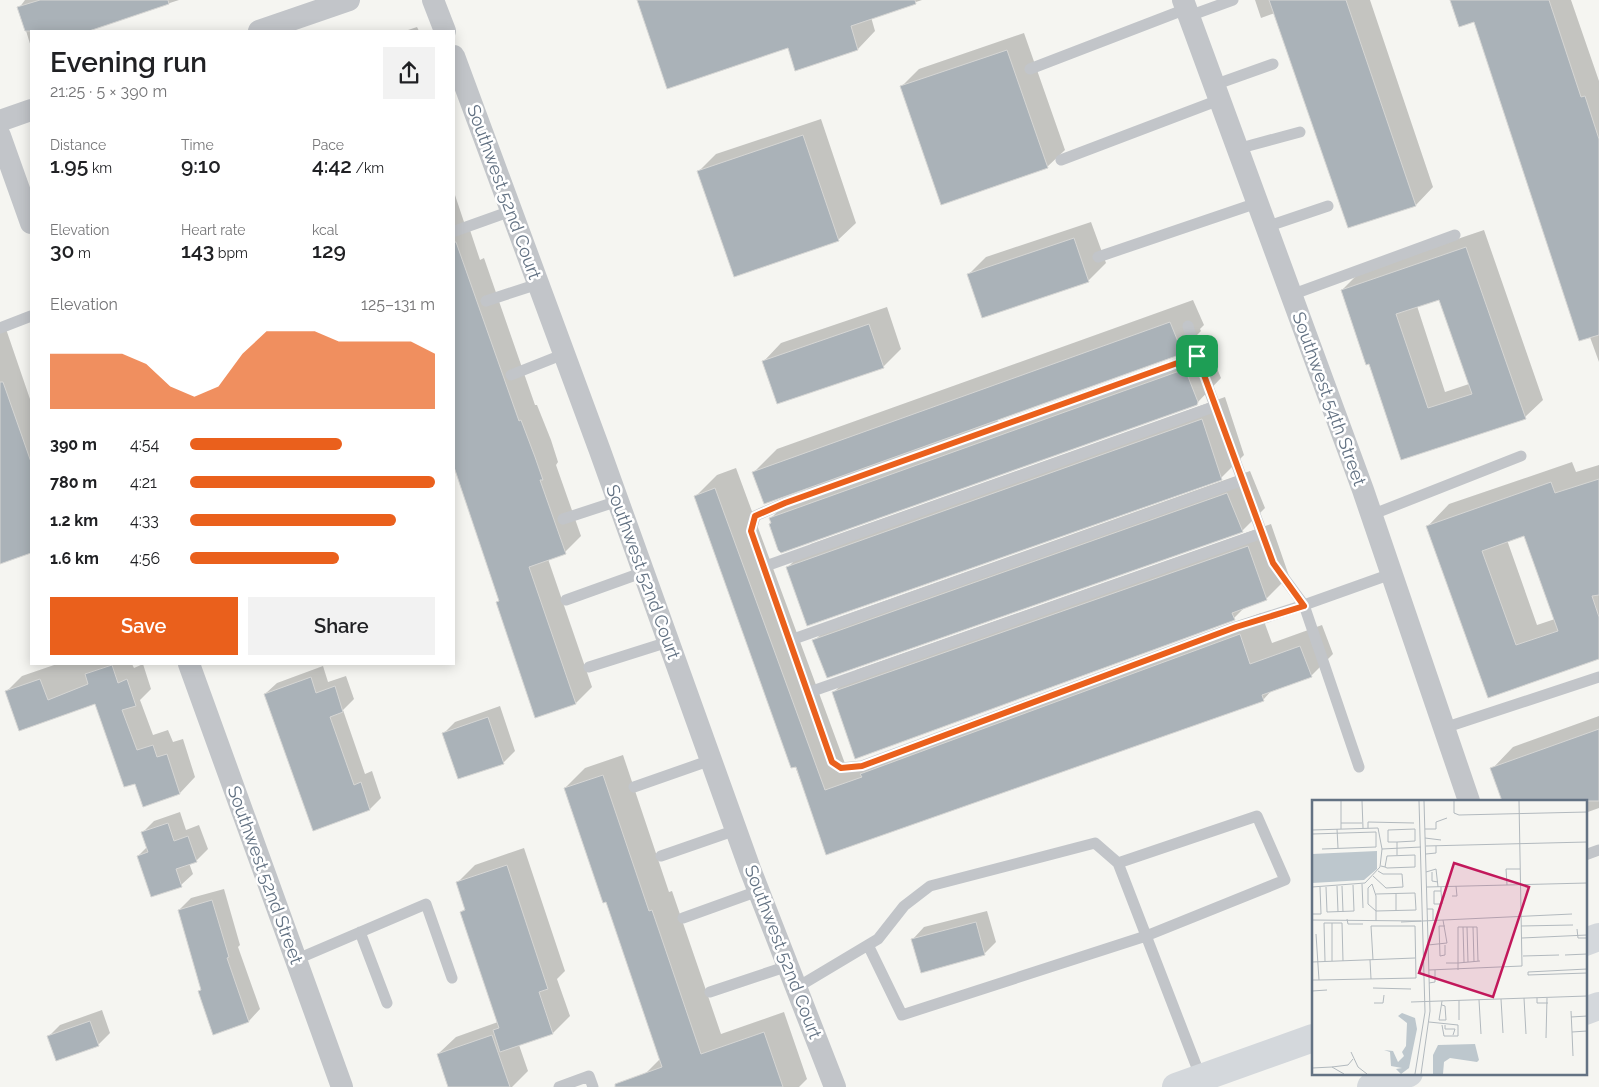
<!DOCTYPE html>
<meta charset="utf-8">
<style>
:root{--surface:#fff;--page:#f2f2f2;--text:#202124;--muted:#757577;--accent:#ea601c}
body{margin:0;font-family:Raleway,sans-serif;background:var(--page);color:var(--text);height:100vh;display:flex;flex-direction:column;font-size:19px;white-space:nowrap}
*{box-sizing:border-box;margin:0}
p{font-size:16px;color:var(--muted)}
.icon{flex:none;width:28px;height:28px;fill:none;stroke:currentColor;stroke-width:2;stroke-linecap:round;stroke-linejoin:round}
.map{position:relative;flex:1;overflow:hidden}
.side{position:absolute;left:30px;top:30px;width:425px;height:635px;display:flex;flex-direction:column;background:var(--surface);border-radius:0px;box-shadow:0 2px 12px #0003}
.side>*{flex:none}
.pin{position:absolute;display:grid;place-items:center;width:42px;height:42px;color:#fff;margin:-21px;border-radius:10px;box-shadow:0 2px 8px #0006}
.round{display:grid;place-items:center;flex:none;width:52px;height:52px;border-radius:0px;background:var(--page)}
.head{display:flex;align-items:center;justify-content:space-between;height:85px;padding:0 20px}
h1{font-size:28px;font-weight:600;line-height:38px}
.figures{display:grid;grid-template-columns:repeat(3,1fr);gap:8px;height:85px;padding:5px 20px}
.figures div{display:grid;align-content:center}
.figures b{font-size:21px;font-weight:600}
.figures small{font-size:14px;font-weight:400}
.figures p{font-size:14px}
.chart{height:140px;padding:10px 20px}
.chart p{display:flex;justify-content:space-between}
.chart svg{width:100%;height:90px;margin-top:5px;fill:var(--accent);opacity:.7}
.action{display:flex;gap:10px;margin-top:auto;padding:10px 20px}
.action a{flex:1;height:58px;border-radius:0px;background:var(--accent);color:#fff;font-size:20px;font-weight:600;line-height:58px;text-align:center}
.action a+a{background:var(--page);color:var(--text)}
ul{padding:0 20px;list-style:none;font-size:16px}
li{display:grid;grid-template-columns:80px 60px 1fr;align-items:center;height:38px}
li i{height:12px;border-radius:6px;background:var(--accent)}
.map>svg:first-child{display:block}
</style>
<div class="map">
<svg width="1599" height="1087" viewBox="0 0 1599 1087">
<rect width="100%" height="100%" fill="#f5f5f1"/>
<path fill="#0003" fill-rule="evenodd" d="M 25,0 L 179,0 L 84,31 L 31,31 L 31,47 L 19,8 Z
M 638,0 L 922,0 L 871,17 L 875,31 L 858,49 L 796,69 L 789,47 Z
M 1255,0 L 1370,0 L 1433,187 L 1416,205 L 1348,227 L 1275,13 L 1261,18 Z
M 1451,0 L 1571,0 L 1599,81 L 1599,362 L 1475,20 Z
M 417,27 L 419,31 L 405,31 Z
M 1024,33 L 1065,150 L 1047,167 L 902,86 L 919,69 Z
M 821,119 L 856,223 L 838,240 L 698,172 L 716,154 Z
M 454,192 L 465,225 L 468,224 L 480,260 L 484,258 L 535,405 L 537,405 L 551,440 L 558,462 L 556,465 L 581,536 L 565,552 L 548,559 L 592,687 L 576,703 L 498,602 L 500,600 L 454,463 Z
M 1091,222 L 1106,263 L 1088,281 L 968,275 L 986,257 Z
M 1484,230 L 1543,400 L 1525,417 L 1402,459 L 1370,363 L 1342,290 L 1360,272 ZM 1440,298 L 1469,384 L 1445,392 L 1417,306 Z
M 1193,300 L 1204,325 L 1200,329 L 1201,331 L 1178,354 L 997,419 L 998,422 L 1208,347 L 1221,378 L 1196,404 L 772,523 L 771,518 L 794,495 L 809,489 L 754,472 L 777,449 Z
M 887,307 L 901,349 L 883,367 L 764,361 L 781,343 Z
M 5,326 L 31,402 L 31,551 L 0,563 L 0,328 Z
M 1225,397 L 1244,455 L 1221,478 L 788,567 L 811,544 Z
M 1572,462 L 1576,472 L 1599,465 L 1599,658 L 1489,696 L 1428,526 L 1449,504 ZM 1525,534 L 1555,619 L 1537,625 L 1507,540 Z
M 736,468 L 847,769 L 1261,613 L 1272,643 L 1322,625 L 1333,654 L 1311,676 L 1272,690 L 1263,700 L 827,853 L 696,496 L 717,475 Z
M 1250,471 L 1265,508 L 1242,531 L 814,641 L 837,618 Z
M 1271,524 L 1289,576 L 1266,599 L 1246,606 L 1234,618 L 856,758 L 833,693 L 856,670 Z
M 57,664 L 132,664 L 134,668 L 143,664 L 151,689 L 140,700 L 153,735 L 168,730 L 173,742 L 183,739 L 195,777 L 180,793 L 135,782 L 96,702 L 20,729 L 6,692 L 22,676 Z
M 323,666 L 328,682 L 346,676 L 354,699 L 343,710 L 365,774 L 372,771 L 381,798 L 370,809 L 265,694 L 277,683 Z
M 500,706 L 515,751 L 503,763 L 444,733 L 455,722 Z
M 1599,716 L 1599,808 L 1585,813 L 1585,801 L 1492,769 L 1513,747 Z
M 623,755 L 669,892 L 672,891 L 721,1034 L 784,1012 L 807,1079 L 799,1087 L 649,1087 L 645,1074 L 661,1058 L 607,900 L 565,788 L 585,768 Z
M 180,812 L 186,830 L 199,825 L 208,849 L 196,861 L 189,863 L 193,874 L 181,885 L 138,856 L 147,847 L 142,833 L 154,821 Z
M 524,848 L 565,971 L 557,979 L 570,1016 L 553,1033 L 519,1045 L 528,1071 L 512,1087 L 449,1087 L 438,1054 L 456,1037 L 498,1022 L 461,912 L 466,908 L 458,882 L 475,865 Z
M 224,889 L 240,945 L 238,947 L 260,1009 L 249,1021 L 214,1033 L 199,991 L 202,988 L 179,910 L 191,898 Z
M 987,911 L 996,942 L 984,954 L 913,939 L 924,927 Z
M 102,1010 L 110,1033 L 98,1045 L 48,1037 L 60,1025 Z"/>
<path fill="#aab2b8" stroke="#d6d6d4" fill-rule="evenodd" d="M 40,0 L 168,0 L 169,4 L 89,31 L 25,31 L 17,7 Z
M 637,0 L 915,0 L 916,4 L 851,26 L 858,50 L 795,71 L 788,48 L 667,89 Z
M 1269,0 L 1346,0 L 1416,206 L 1348,228 Z
M 1450,0 L 1549,0 L 1581,97 L 1585,96 L 1599,139 L 1599,335 L 1579,341 L 1474,22 L 1459,27 Z
M 1007,50 L 1048,168 L 941,205 L 900,86 Z
M 803,135 L 839,241 L 734,277 L 697,171 Z
M 1074,238 L 1089,282 L 982,318 L 967,274 Z
M 454,242 L 456,242 L 519,421 L 521,420 L 535,457 L 543,480 L 540,480 L 566,554 L 529,567 L 576,704 L 535,718 L 496,602 L 499,601 L 454,467 Z
M 1466,247 L 1526,419 L 1401,460 L 1369,364 L 1366,365 L 1341,290 ZM 1439,300 L 1472,394 L 1428,408 L 1396,314 Z
M 1170,322 L 1181,349 L 1177,351 L 1179,355 L 764,504 L 752,472 Z
M 869,324 L 884,368 L 777,404 L 762,361 Z
M 1185,369 L 1198,402 L 1197,405 L 781,553 L 778,550 L 769,524 L 771,523 L 769,518 Z
M 0,382 L 3,382 L 31,462 L 31,553 L 0,564 Z
M 1202,419 L 1222,480 L 807,626 L 786,567 Z
M 1599,479 L 1599,595 L 1592,596 L 1599,617 L 1599,659 L 1488,698 L 1426,526 L 1551,482 L 1555,493 ZM 1524,536 L 1558,631 L 1516,645 L 1482,551 Z
M 715,488 L 825,790 L 862,777 L 860,774 L 1240,634 L 1250,664 L 1300,646 L 1312,677 L 1262,695 L 1264,701 L 826,855 L 796,767 L 791,768 L 694,496 Z
M 1227,493 L 1243,532 L 827,678 L 812,640 Z
M 1248,546 L 1267,600 L 1232,613 L 1235,620 L 855,759 L 832,692 Z
M 112,665 L 118,683 L 127,679 L 136,706 L 122,710 L 137,750 L 153,745 L 157,757 L 167,754 L 180,794 L 143,807 L 135,784 L 124,787 L 95,704 L 19,731 L 5,691 L 40,679 L 48,700 L 88,684 L 85,674 Z
M 311,677 L 316,693 L 335,686 L 343,712 L 330,717 L 354,785 L 361,782 L 370,810 L 313,831 L 264,694 Z
M 488,717 L 504,764 L 458,779 L 442,733 Z
M 1599,729 L 1599,801 L 1502,801 L 1490,768 Z
M 603,775 L 649,911 L 652,910 L 701,1054 L 764,1032 L 783,1087 L 615,1087 L 615,1084 L 662,1067 L 606,902 L 603,903 L 564,788 Z
M 168,823 L 174,841 L 188,836 L 197,862 L 176,869 L 182,887 L 151,897 L 137,856 L 148,852 L 141,832 Z
M 507,865 L 548,989 L 539,992 L 553,1034 L 500,1052 L 493,1030 L 499,1028 L 460,912 L 465,910 L 456,882 Z
M 212,900 L 229,957 L 227,958 L 249,1022 L 213,1035 L 198,991 L 201,990 L 178,910 Z
M 976,922 L 985,955 L 921,973 L 911,939 Z
M 90,1021 L 99,1046 L 56,1061 L 47,1036 Z
M 492,1035 L 510,1087 L 448,1087 L 437,1054 Z"/>
<g fill="none" stroke-linecap="round" stroke-linejoin="round">
<path stroke="#c2c5c9" stroke-width="11" d="M 1189,16 L 1233,0
M 1030,69 L 1186,9
M 1214,85 L 1273,64
M 1237,149 L 1300,132
M 1061,160 L 1219,100
M 1266,227 L 1328,206
M 455,231 L 511,211
M 1098,257 L 1257,203
M 1291,295 L 1455,235
M 486,301 L 538,284
M 1188,326 L 1197,357 L 1273,563 L 1304,605 L 1236,627 L 862,766 L 841,768 L 832,762 L 751,531 L 755,516 L 785,503 L 1197,357
M 0,328 L 31,316
M 511,375 L 564,354
M 1371,515 L 1521,456
M 563,519 L 618,501
M 763,567 L 1216,406
M 566,600 L 644,572
M 788,641 L 1243,480
M 589,667 L 668,642
M 807,693 L 1262,533
M 1444,728 L 1599,677
M 1359,767 L 1304,605 L 1391,574
M 634,787 L 711,760
M 1585,855 L 1599,850
M 661,856 L 736,830
M 683,918 L 758,891
M 360,932 L 387,1003
M 868,945 L 902,1015 L 1146,936 L 1285,880 L 1257,816 L 1118,863
M 295,960 L 426,904 L 452,978
M 796,988 L 878,939 L 904,906 L 930,886 L 1095,843 L 1118,863 L 1201,1078
M 710,992 L 788,966
M 559,1087 L 589,1076 L 593,1087"/>
<path stroke="#c2c5c9" stroke-width="22" d="M 433,0 L 445,31
M 1183,0 L 1363,490 L 1469,801
M 259,31 L 349,0
M 454,56 L 600,451 L 750,869 L 835,1087
M 0,121 L 31,110
M 0,136 L 31,223
M 189,664 L 342,1087"/>
<path stroke="#d4d8dc" stroke-width="28" d="M 1585,942 L 1599,937
M 1585,1011 L 1599,1006
M 1176,1087 L 1313,1038
M 1371,1087 L 1409,1073"/>
</g>
<g fill="none" stroke-linecap="round" stroke-linejoin="round">
<defs>
<path id="route" d="M 1197,356 L 1273,563 L 1304,606 L 1236,627 L 862,766 L 841,768 L 832,762 L 751,531 L 755,516 L 785,503 Z"/>
</defs>
<use href="#route" stroke="#fff" stroke-width="10"/>
<use href="#route" stroke="#ea601c" stroke-width="6"/>
</g>
<g text-anchor="middle" stroke-width="5" stroke-linejoin="round" paint-order="stroke">
<g font-size="18" fill="#637283" stroke="#fff">
<text transform="translate(504 192) rotate(70)" y="6">Southwest 52nd Court</text>
<text transform="translate(1329 399) rotate(70)" y="6">Southwest 54th Street</text>
<text transform="translate(643 572) rotate(70)" y="6">Southwest 52nd Court</text>
<text transform="translate(265 875) rotate(70)" y="6">Southwest 52nd Street</text>
<text transform="translate(783 952) rotate(69)" y="6">Southwest 52nd Court</text>
</g>
</g>
<g transform="translate(1312 800)">
<rect width="275" height="275" fill="#f5f5f1"/>
<path d="M 65,51 L 65,69 L 52,80 L 0,83 L 0,54 ZM 90,213 L 103,218 L 105,229 L 97,268 L 89,274 L 84,269 L 90,268 L 79,266 L 78,252 L 72,250 L 81,251 L 86,262 L 92,256 L 90,252 L 94,246 L 95,223 L 86,216 ZM 163,244 L 167,260 L 165,262 L 138,258 L 132,262 L 131,274 L 121,274 L 121,255 L 126,245 Z" fill="#bdc7cd"/>
<path fill="none" stroke="#b2b9be" stroke-width="1" d="M 29,1 L 29,29M 50,1 L 51,28M 142,1 L 142,13 L 147,15 L 275,12M 29,23 L 50,23M 56,28 L 56,22 L 102,23M 25,29 L 26,48M 113,29 L 124,29 L 124,22 L 135,18M 0,30 L 66,28 L 70,49 L 109,47M 0,34 L 64,32 L 64,47 L 10,49M 113,38 L 129,40M 85,42 L 76,42 L 76,30 L 103,29 L 103,41 L 85,42 L 85,55M 114,46 L 275,42M 114,54 L 124,53 L 124,46M 69,66 L 73,67 L 75,68 L 103,67 L 103,55 L 75,56 L 73,67M 114,72 L 124,69 L 126,87M 120,72 L 120,81 L 126,82M 61,76 L 74,88 L 91,87 L 90,74 L 71,74 L 66,71M 50,84 L 51,108M 60,84 L 56,88 L 56,104 L 64,111 L 104,110 L 103,93 L 64,94M 60,84 L 64,96 L 64,121M 195,85 L 194,69 L 208,69M 25,86 L 26,112M 30,86 L 31,112M 0,87 L 53,83 L 68,67 L 70,49M 14,87 L 15,112 L 42,111 L 41,85M 115,87 L 275,83M 129,87 L 129,91 L 130,104 L 122,104 L 122,91 L 129,91M 84,94 L 84,111M 140,96 L 145,96 L 144,86M 115,109 L 121,109 L 121,120M 0,114 L 9,114 L 8,87M 35,119 L 36,124 L 51,124M 0,120 L 109,121M 89,122 L 260,114M 20,123 L 20,161M 133,126 L 127,126 L 128,156 L 133,155 L 133,145M 209,126 L 261,125M 151,127 L 152,162M 155,127 L 156,162M 161,127 L 162,162M 265,129 L 266,138 L 275,138M 210,138 L 275,135M 116,145 L 135,143 L 131,120M 253,155 L 275,154M 211,156 L 247,155M 58,160 L 59,179M 13,161 L 12,123 L 30,123 L 31,161M 166,161 L 165,127 L 146,127 L 146,163 L 168,161M 0,162 L 103,158M 134,163 L 146,163 L 146,170M 275,169 L 216,172 L 216,175 L 275,173M 117,170 L 210,166 L 207,1M 0,180 L 7,180 L 4,134M 7,180 L 104,178 L 103,126 L 59,126 L 61,160M 117,183 L 123,182 L 123,170M 61,188 L 99,189M 0,191 L 15,190M 212,198 L 214,234M 225,198 L 225,203 L 236,203M 189,199 L 191,233M 147,200 L 147,220M 167,200 L 169,234M 99,202 L 275,196M 62,203 L 71,203 L 72,195M 259,211 L 260,232 L 275,231M 259,217 L 275,216M 127,220 L 134,220 L 133,206 L 130,205M 127,220 L 130,201M 117,222 L 146,225 L 146,236 L 132,236 L 130,225M 133,225 L 133,229 L 143,229 L 141,235M 260,232 L 261,256M 234,238 L 235,198M 39,252 L 46,267 L 55,274M 20,267 L 36,265 L 41,259M 0,268 L 20,267 L 32,274M 103,274 L 113,212 L 107,1M 109,274 L 118,211 L 112,1"/>
<path fill="#c2185b" fill-opacity="0.15" stroke="#c2185b" stroke-width="2.5" d="M 142,63 L 217,87 L 181,197 L 107,173 Z"/>
<rect width="275" height="275" fill="none" stroke="#637283" stroke-width="2.5"/>
</g>
</svg>
<div class="pin" style="left:1197px;top:356px;background:#1e9e55"><svg class="icon" aria-label="arrive" viewBox="0 0 24 24"><path d="M6 21V4h12l-3 4 3 4H6"/></svg></div>
<section class="side">
<div class="head"><div><h1>Evening run</h1><p>21:25 · 5 × 390 m</p></div><a class="round"><svg class="icon" aria-label="share" viewBox="0 0 24 24"><path d="M12 15V3M7 8l5-5 5 5M5 13v7h14v-7"/></svg></a></div>
<div class="figures">
<div><p>Distance</p><b>1.95<small> km</small></b></div>
<div><p>Time</p><b>9:10</b></div>
<div><p>Pace</p><b>4:42<small> /km</small></b></div>
</div>
<div class="figures">
<div><p>Elevation</p><b>30<small> m</small></b></div>
<div><p>Heart rate</p><b>143<small> bpm</small></b></div>
<div><p>kcal</p><b>129</b></div>
</div>
<div class="chart"><p><span>Elevation</span>125–131 m</p>
<svg viewBox="0 0 160 44" preserveAspectRatio="none"><path d="M0 44V17L10 17L20 17L30 17L40 22L50 33L60 38L70 33L80 17L90 6L100 6L110 6L120 11L130 11L140 11L150 11L160 17V44z"/></svg>
</div>
<ul>
<li><b>390 m</b>4:54<i style="width:62%"></i></li>
<li><b>780 m</b>4:21<i style="width:100%"></i></li>
<li><b>1.2 km</b>4:33<i style="width:84%"></i></li>
<li><b>1.6 km</b>4:56<i style="width:61%"></i></li>
</ul>
<div class="action"><a>Save</a><a>Share</a></div>
</section>
</div>
